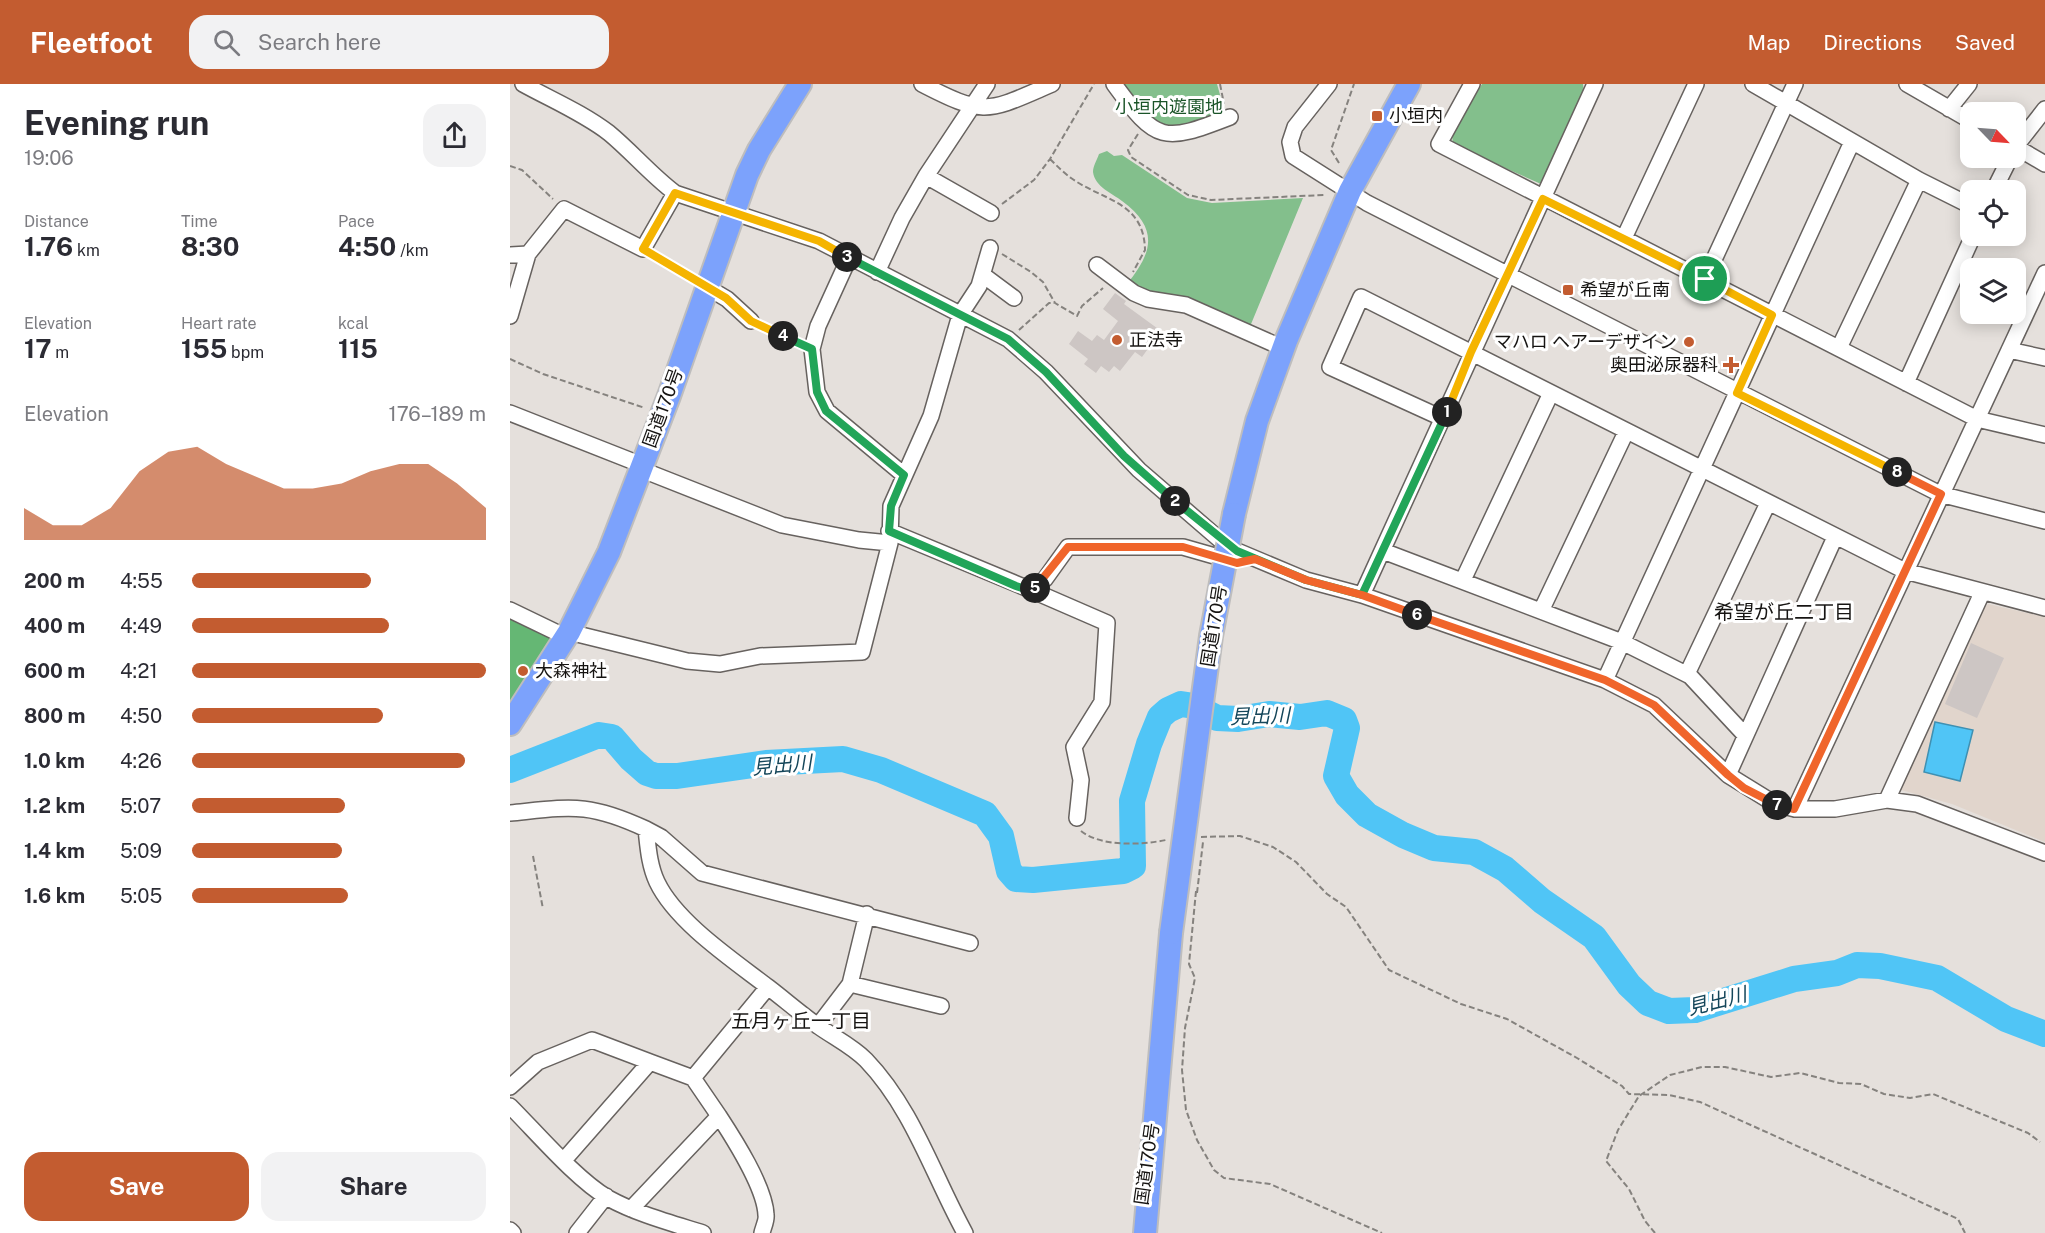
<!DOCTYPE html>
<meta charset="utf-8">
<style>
:root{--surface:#fff;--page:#f2f2f3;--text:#2b2b33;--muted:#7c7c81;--accent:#c35c30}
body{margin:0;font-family:"Public Sans","Noto Sans JP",sans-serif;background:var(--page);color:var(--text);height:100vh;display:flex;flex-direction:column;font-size:22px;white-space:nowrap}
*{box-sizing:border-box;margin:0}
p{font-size:20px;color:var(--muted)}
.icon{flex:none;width:33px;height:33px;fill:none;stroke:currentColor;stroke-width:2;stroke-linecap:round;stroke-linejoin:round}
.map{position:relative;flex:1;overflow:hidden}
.drawer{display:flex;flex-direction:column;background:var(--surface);width:510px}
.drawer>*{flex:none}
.needle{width:39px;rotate:115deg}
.buttons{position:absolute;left:1450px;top:18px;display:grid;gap:12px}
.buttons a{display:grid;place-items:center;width:66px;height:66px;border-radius:12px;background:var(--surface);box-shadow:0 3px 15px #0003;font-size:30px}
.pin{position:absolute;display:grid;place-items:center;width:51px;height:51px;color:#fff;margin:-26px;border:3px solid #fff;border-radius:50%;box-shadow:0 2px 6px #0007}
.km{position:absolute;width:30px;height:30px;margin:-15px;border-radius:50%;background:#222;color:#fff;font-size:16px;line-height:30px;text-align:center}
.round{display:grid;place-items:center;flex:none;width:63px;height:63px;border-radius:18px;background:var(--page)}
.headline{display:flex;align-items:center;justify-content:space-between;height:102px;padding:0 24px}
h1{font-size:33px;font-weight:700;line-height:45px}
.stats{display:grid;grid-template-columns:repeat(3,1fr);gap:9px;height:102px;padding:6px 24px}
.stats div{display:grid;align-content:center}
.stats b{font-size:26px;font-weight:700}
.stats small{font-size:16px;font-weight:400}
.stats p{font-size:16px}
.chart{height:168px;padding:12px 24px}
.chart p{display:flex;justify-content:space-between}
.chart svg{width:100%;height:108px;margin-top:6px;fill:var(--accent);opacity:.7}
.primary-button{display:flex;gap:12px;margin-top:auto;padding:12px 24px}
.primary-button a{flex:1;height:69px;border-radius:18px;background:var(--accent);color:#fff;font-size:24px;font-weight:700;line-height:69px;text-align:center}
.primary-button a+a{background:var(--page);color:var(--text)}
ul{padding:0 24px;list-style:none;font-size:20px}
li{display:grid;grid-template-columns:96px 72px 1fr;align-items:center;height:45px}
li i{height:15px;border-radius:8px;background:var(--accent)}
header{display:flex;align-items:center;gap:36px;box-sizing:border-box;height:84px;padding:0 30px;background:var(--accent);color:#fff}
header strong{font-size:28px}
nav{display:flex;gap:33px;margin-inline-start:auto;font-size:21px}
.search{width:420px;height:54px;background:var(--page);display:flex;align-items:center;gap:15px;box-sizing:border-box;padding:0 21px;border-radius:18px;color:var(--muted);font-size:22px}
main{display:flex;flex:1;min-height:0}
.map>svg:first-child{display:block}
</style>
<header>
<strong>Fleetfoot</strong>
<div class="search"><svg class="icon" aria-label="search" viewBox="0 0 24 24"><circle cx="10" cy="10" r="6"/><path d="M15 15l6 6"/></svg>Search here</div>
<nav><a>Map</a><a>Directions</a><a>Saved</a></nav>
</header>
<main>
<section class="drawer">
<div class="headline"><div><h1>Evening run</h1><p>19:06</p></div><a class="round"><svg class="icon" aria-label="share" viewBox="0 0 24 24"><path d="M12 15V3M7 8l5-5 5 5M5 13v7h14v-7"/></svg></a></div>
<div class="stats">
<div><p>Distance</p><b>1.76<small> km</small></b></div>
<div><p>Time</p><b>8:30</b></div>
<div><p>Pace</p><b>4:50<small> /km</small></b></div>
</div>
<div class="stats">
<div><p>Elevation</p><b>17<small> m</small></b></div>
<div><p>Heart rate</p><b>155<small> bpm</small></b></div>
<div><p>kcal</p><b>115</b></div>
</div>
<div class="chart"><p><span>Elevation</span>176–189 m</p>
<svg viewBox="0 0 160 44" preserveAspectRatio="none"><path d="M0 44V31L10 38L20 38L30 31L40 16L50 8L60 6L70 13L80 18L90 23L100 23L110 21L120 16L130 13L140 13L150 21L160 31V44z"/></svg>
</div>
<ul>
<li><b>200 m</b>4:55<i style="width:61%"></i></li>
<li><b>400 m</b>4:49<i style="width:67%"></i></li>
<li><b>600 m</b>4:21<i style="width:100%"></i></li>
<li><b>800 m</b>4:50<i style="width:65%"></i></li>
<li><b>1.0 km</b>4:26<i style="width:93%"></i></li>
<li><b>1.2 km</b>5:07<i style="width:52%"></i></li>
<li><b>1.4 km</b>5:09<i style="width:51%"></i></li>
<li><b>1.6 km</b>5:05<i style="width:53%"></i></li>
</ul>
<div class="primary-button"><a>Save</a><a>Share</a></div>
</section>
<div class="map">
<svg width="1535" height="1149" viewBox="0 0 1535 1149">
<rect width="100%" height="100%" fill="#e5e0dc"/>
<path fill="#e1d5cc" d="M 1478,520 L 1535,533 L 1535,758 L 1442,720 L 1391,706 L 1389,703 L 1470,526 Z"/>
<path fill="#83bf8c" d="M 608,0 L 707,0 L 716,32 L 676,45 L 638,39 Z
M 972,0 L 1073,0 L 1074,8 L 1031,100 L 943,61 L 942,50 Z
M 597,67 L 604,72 L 612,71 L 677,114 L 702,119 L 793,114 L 739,245 L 638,212 L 617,200 C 642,169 650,145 612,117 C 602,109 585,103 583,88 C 583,82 587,76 589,70 Z"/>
<path fill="#65b774" d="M 0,534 L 41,553 L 42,558 L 0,626 Z"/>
<path fill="#50c5f6" stroke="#3f90b2" stroke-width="1.5" d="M 1425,638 L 1463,646 L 1450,697 L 1414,688 Z"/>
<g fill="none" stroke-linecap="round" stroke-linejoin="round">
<path stroke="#50c5f6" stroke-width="26" d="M 0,686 L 89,651 L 102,653 L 121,675 L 137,689 L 146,692 L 167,692 L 256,679 L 333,675 L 371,686 L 475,730 L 491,752 L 499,787 L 506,795 L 523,796 L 613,787 L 623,782 L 622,717 L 639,660 L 650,633 L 658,626 L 671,620 L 684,622 L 707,634 L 728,635 L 759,630 L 790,633 L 817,629 L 834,636 L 837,644 L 826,692 L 837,711 L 857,731 L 893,751 L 924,764 L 964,768 L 995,785 L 1032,817 L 1084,853 L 1119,901 L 1138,919 L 1159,927 L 1185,926 L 1284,895 L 1327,889 L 1347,881 L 1370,882 L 1427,894 L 1496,935 L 1535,950"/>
</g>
<path fill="#cdc6c4" d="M 605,209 L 616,217 L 614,220 L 651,247 L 632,273 L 625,268 L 610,287 L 604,282 L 599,288 L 591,282 L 586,289 L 574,280 L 578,275 L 559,260 L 568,247 L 582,257 L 587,251 L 594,256 L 608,237 L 593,225 Z
M 1461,559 L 1494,574 L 1467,634 L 1435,620 Z"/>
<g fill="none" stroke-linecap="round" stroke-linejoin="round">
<defs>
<path id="minor" d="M 13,0 C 42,16 73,29 99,49 C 122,68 141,91 165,109 L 309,157 L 498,255 L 536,288 L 629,386 L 709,455 L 727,467 L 796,496 L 852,511 L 1095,596 L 1144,621 L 1218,691 L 1265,720 L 1285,725 L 1325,725 L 1377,716 L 1407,720 L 1535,769
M 412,0 C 476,33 477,28 542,0
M 604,0 C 647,59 653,59 720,33
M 819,0 L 785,43 L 780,58 L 783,72 L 857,119 L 1430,410 L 1535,437
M 962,0 L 929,60 L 1467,335 L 1535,351
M 1243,0 L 1409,96 L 1461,122
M 1397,0 L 1461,37
M 1439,25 L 1459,0
M 1506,62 L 1535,25
M 1506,63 L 1535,80
M 416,92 L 481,129
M 1484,106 L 1500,74
M 1114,154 L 1186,0
M 0,171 L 18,170
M 339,174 L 308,242 L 302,265 L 307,308 L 317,327 L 394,391
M 587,181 L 624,209 L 638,215 L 676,221 L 773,264
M 367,188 L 392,134 L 416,92 L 477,0
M 473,191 L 504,214
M 1195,195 L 1285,0
M 195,202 L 217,215 L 241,237
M 0,232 L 18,170 L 54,125 L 133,165 L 165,109
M 1329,264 L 1409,96
M 1499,266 L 1535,274
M 1396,299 L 1463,152
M 0,329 L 132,381
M 934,335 L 820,283 L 851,213 L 1395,487 L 1535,524
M 130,385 L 272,441 L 349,456 L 380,459
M 379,447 L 521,506 L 535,495 L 558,463 L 673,463 L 722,477
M 873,467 L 1112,558 L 1180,592 L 1234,650
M 953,496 L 1041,309
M 521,506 L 597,539 L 592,618 L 564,663 L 571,696 L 567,734
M 852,511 L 1085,0
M 0,526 L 56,553
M 1031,527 L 1116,348
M 59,548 L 177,577 L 210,580 L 250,572 L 352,568 L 380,459 L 381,422 L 421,332 L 450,231 L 469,202 L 480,164
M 1177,590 L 1258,419
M 1095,596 L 1342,58
M 1218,691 L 1325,453
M 1377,716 L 1472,509
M 1285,725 L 1535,189
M 0,729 C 61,723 78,718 136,745 C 138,762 139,781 147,798 C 166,838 223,876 258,903 C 275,916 291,930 308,942 C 325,954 342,962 356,976 C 403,1025 423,1091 455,1149
M 136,745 L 151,753 L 192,789 L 460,859
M 340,900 L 431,922
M 308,942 L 340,900 L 357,830
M 183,994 L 258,903
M 0,1003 L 28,978 L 82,956 L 140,978
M 0,1022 C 27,1049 66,1095 98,1114 C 127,1130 161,1139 193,1149
M 209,1032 C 224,1055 255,1103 256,1131 C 257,1136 253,1144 252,1149
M 54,1076 L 140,978 L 183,994 L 209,1032 L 121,1125
M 0,1146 L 3,1149
M 67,1149 L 96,1112"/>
<path id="highway" d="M 724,430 L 747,337 L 776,257 L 840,107 L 899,0
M 0,640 L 59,548 L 99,468 L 159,312 L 237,91 L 249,66 L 290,0
M 635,1149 L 661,849"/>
</defs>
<use href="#minor" stroke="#67625f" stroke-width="18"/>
<use href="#highway" stroke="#bebdbd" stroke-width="26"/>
<path stroke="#85827e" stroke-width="2" stroke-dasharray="6 3" stroke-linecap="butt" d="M 710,0 L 714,20
M 628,50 L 618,66 L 621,73 L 678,111 L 701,116 L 814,111
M 540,75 C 547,82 554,89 561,94 C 593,117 634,117 635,166 L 623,188
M 829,79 L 821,66 L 844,0
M 0,82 L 12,86 L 43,115
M 492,120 L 524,96 L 540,75 L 584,0
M 492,170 L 521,188 L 533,198 L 545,219 L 567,232 L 572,222 L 593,204
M 146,173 L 182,194
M 253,243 L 289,259
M 509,246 L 539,219 L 544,219
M 0,275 L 33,290 L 135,324
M 571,747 C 591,763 631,761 656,756
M 691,753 L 730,752 L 763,763 L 786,778 L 817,810 L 836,823 L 879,886 L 951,920 L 997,935 L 1067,974 L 1112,1002 L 1119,1010 L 1159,1011 L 1190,1018 L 1448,1135 L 1455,1149
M 23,772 L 33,825
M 686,807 L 679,880 L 685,894 L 675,944 L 672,986 L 676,1026 L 687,1056 L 704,1086 L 714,1094 L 760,1100 L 872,1149
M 687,809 L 693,758
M 1145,1149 L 1135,1137 L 1119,1105 L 1096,1077 L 1108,1046 L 1129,1012 L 1160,991 L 1192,983 L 1215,983 L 1261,993 L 1290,989 L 1329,999 L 1351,1000 L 1374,1010 L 1400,1014 L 1423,1010 L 1518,1049 L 1530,1058"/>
<use href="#minor" stroke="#fff" stroke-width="15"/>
<use href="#highway" stroke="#7ca2fc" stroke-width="22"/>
<defs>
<path id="highway-bridge" d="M 661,849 L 701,552 L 724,430"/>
</defs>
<use href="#highway-bridge" stroke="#bebdbd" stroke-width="26" stroke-linecap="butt"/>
<use href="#highway-bridge" stroke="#7ca2fc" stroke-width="22"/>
</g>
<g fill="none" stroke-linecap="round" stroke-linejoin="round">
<defs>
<path id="split-1" d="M 937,328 L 961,268 L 1033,115 L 1195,195"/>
<path id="split-2" d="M 665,417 L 727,467 L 796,496 L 852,511 L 937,328"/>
<path id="split-3" d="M 337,173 L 498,255 L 536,288 L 614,372 L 665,417"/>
<path id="split-4" d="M 273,252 L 241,237 L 216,214 L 133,165 L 165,109 L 309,157 L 337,173"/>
<path id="split-5" d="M 273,252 L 302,265 L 307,308 L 316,327 L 394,391 L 381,422 L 379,447 L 506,502 L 521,507 L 525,504"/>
<path id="split-6" d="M 525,504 L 558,463 L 673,463 L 727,479 L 745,475 L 796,496 L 852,511 L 907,531"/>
<path id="split-7" d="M 907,531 L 1095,596 L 1144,621 L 1218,691 L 1234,704 L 1267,721"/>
<path id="split-8" d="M 1267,721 L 1284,725 L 1431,410 L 1387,388"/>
<path id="split-9" d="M 1195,195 L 1262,231 L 1227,309 L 1387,388"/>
</defs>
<use href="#split-1" stroke="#fff" stroke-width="12"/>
<use href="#split-2" stroke="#fff" stroke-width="12"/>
<use href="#split-3" stroke="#fff" stroke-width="12"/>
<use href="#split-4" stroke="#fff" stroke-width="12"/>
<use href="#split-5" stroke="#fff" stroke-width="12"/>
<use href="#split-6" stroke="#fff" stroke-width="12"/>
<use href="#split-7" stroke="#fff" stroke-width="12"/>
<use href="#split-8" stroke="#fff" stroke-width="12"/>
<use href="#split-9" stroke="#fff" stroke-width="12"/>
<use href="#split-1" stroke="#f5b400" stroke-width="8"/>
<use href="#split-2" stroke="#22a559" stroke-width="8"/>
<use href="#split-3" stroke="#22a559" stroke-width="8"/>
<use href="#split-4" stroke="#f5b400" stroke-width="8"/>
<use href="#split-5" stroke="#22a559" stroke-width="8"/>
<use href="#split-6" stroke="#f0652b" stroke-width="8"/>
<use href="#split-7" stroke="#f0652b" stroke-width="8"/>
<use href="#split-8" stroke="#f0652b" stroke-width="8"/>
<use href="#split-9" stroke="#f5b400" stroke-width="8"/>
</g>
<g fill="#c35c30" stroke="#fff" stroke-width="2">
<rect x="861" y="26" width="12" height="12" rx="3"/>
<rect x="1052" y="200" width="12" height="12" rx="3"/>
<circle cx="607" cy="256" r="6"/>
<circle cx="1179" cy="258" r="6"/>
<path d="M1218 272h6v6h6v6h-6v6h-6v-6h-6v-6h6z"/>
<circle cx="13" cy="587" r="6"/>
</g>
<g text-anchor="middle" stroke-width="6" stroke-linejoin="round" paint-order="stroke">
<g font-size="18" fill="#1a5428" stroke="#fff">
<text x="659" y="29">小垣内遊園地</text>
</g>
<g font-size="18" fill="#161412" stroke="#fff" text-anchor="start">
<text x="879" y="38">小垣内</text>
<text x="1070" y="212">希望が丘南</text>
<text x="619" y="262">正法寺</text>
<text x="1167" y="264" text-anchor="end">マハロ ヘアーデザイン</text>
<text x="1208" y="287" text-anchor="end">奥田泌尿器科</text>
<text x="25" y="593">大森神社</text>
</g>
<g font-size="18" fill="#161412" stroke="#fff">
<text transform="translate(153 324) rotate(-70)" y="6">国道170号</text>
<text transform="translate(704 542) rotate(-81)" y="6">国道170号</text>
<text transform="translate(637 1080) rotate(-82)" y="6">国道170号</text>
</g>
<g font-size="20" fill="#161412" stroke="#fff">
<text x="1274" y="535">希望が丘二丁目</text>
<text x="291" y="944">五月ヶ丘一丁目</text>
</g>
<g font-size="20" font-style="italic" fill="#14465a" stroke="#fff">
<text transform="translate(750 632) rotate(-2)" y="7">見出川</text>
<text transform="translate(272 681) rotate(-5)" y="7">見出川</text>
<text transform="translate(1207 917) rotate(-14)" y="7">見出川</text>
</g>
</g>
</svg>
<div class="buttons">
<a><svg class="needle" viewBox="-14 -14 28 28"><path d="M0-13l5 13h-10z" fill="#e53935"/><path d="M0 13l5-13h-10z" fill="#7c7c81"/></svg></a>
<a><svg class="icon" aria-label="locate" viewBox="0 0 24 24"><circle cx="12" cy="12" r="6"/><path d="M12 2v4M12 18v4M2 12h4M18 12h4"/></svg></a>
<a><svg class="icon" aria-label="layers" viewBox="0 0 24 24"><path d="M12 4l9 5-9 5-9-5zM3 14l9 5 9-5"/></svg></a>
</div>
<div class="pin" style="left:1195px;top:195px;background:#1e9e55"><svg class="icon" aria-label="arrive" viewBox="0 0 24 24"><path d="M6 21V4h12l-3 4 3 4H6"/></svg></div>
<b class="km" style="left:937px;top:328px">1</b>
<b class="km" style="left:665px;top:417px">2</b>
<b class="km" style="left:337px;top:173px">3</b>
<b class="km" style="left:273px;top:252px">4</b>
<b class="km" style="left:525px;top:504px">5</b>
<b class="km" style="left:907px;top:531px">6</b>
<b class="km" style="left:1267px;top:721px">7</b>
<b class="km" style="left:1387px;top:388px">8</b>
</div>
</main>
